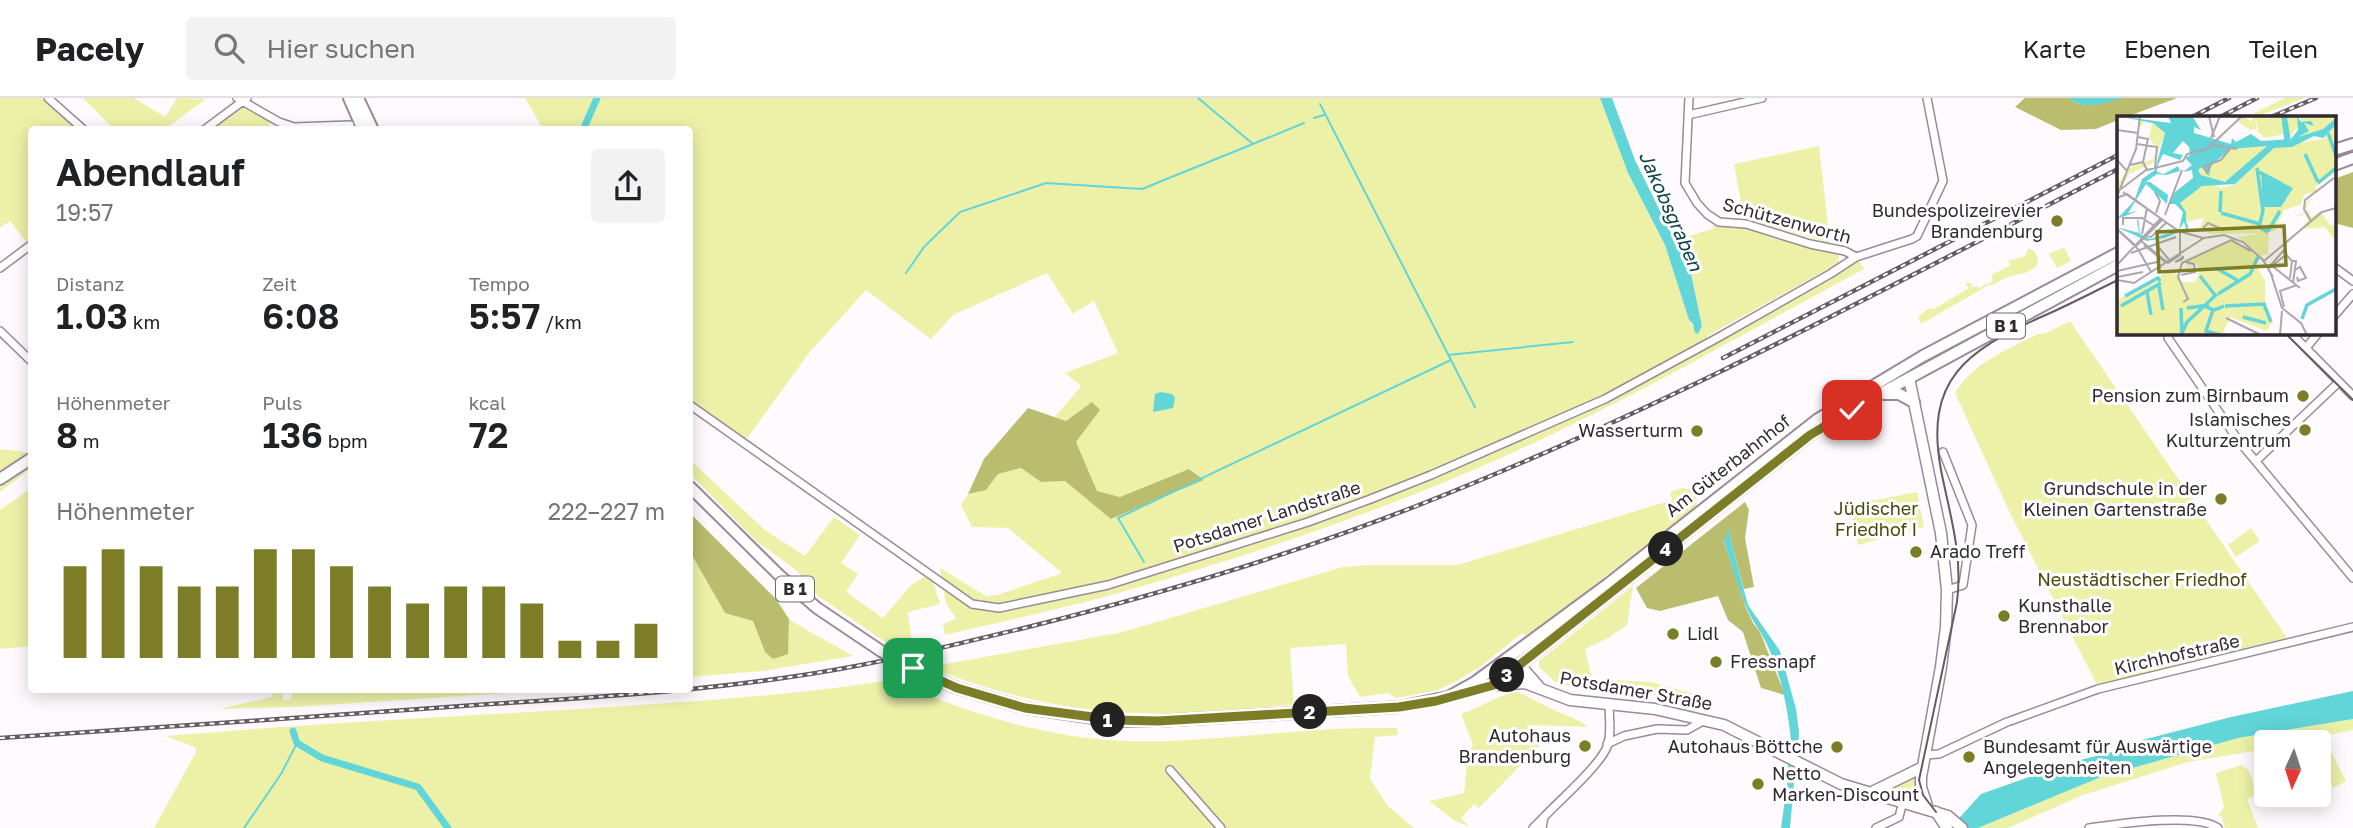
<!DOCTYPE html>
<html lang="de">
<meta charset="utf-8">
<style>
:root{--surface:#fff;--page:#f2f2f2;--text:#202124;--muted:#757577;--line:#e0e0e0;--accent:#7c7d26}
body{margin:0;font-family:"Golos Text",sans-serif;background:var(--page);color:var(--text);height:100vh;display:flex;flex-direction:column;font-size:26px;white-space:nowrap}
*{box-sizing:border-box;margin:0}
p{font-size:23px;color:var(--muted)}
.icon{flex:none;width:38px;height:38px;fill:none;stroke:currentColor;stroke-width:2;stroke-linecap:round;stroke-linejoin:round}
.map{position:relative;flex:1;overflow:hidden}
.panel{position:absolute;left:28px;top:28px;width:665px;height:567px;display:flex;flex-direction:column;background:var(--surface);border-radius:7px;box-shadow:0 4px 18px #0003}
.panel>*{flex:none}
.needle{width:46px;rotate:183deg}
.buttons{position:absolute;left:2254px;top:632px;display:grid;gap:14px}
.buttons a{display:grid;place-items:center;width:77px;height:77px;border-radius:7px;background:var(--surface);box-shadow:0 4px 18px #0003;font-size:35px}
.pin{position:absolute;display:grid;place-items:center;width:60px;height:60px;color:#fff;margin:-30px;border-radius:14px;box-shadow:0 4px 10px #0006}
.km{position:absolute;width:35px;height:35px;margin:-18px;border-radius:50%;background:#222;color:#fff;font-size:19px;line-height:35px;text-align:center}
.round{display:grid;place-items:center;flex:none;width:74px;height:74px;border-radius:7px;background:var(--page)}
.head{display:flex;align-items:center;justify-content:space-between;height:119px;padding:0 28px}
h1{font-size:38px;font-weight:600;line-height:52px}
.stats{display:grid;grid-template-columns:repeat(3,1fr);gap:10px;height:119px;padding:7px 28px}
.stats div{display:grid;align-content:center}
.stats b{font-size:35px;font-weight:600}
.stats small{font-size:19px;font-weight:400}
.stats p{font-size:19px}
.chart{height:196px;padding:14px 28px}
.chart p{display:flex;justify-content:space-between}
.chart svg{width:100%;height:126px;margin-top:7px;stroke:var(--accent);stroke-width:6}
header{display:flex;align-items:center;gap:42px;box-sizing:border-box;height:98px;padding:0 35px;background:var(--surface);border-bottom:2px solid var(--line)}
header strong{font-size:33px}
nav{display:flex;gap:38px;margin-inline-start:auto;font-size:24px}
.search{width:490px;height:63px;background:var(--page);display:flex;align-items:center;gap:18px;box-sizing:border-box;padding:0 24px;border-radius:7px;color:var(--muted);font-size:26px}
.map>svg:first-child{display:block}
</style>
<header>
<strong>Pacely</strong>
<div class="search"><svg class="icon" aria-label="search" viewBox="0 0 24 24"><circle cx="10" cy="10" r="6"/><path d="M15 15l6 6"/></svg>Hier suchen</div>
<nav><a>Karte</a><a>Ebenen</a><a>Teilen</a></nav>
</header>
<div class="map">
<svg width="2353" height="730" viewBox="0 0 2353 730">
<rect width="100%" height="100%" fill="#fefafe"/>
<path fill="#edf1a8" d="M 0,0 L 41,0 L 76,31 L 32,32 L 32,141 L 27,145 L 10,123 L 0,130 Z
M 83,0 L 134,0 L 165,19 L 177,0 L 206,1 L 165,31 L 115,32 Z
M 525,0 L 1600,0 L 1628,75 L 1665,147 L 1689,222 L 1698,236 L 1702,228 L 1691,176 L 1675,143 L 1714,130 L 1713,124 L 1748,128 L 1839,155 L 1839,165 L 1707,238 L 1710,246 L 1859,163 L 1864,171 C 1732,242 1602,318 1464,376 C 1348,425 1226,465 1104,499 C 1052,513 998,524 945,537 L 943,526 L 956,521 L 946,505 L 940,470 L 986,498 L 997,497 L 1062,475 L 1008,430 L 972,429 L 961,407 L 968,396 L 986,392 L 998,376 L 1022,370 L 1041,384 L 1065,383 L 1112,421 L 1204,382 L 1189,371 L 1120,399 L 1097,393 L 1076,344 L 1092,304 L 1066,323 L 1055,319 L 1081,288 L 1065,275 L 1118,255 L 1094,203 L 1073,216 L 1047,175 L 953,217 L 931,241 L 866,192 L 809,255 L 745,343 L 690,303 L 690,32 L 543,31 Z
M 2285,0 L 2304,0 L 2256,19 L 2254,15 Z
M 238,9 L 246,9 L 268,21 L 271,32 L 219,31 L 215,26 Z
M 1819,48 L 1830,145 L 1744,121 L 1734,66 Z
M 2064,149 L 2071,163 L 2057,170 L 2049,156 Z
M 2028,151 C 2036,151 2038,159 2038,166 C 2027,179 2018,174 2006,180 C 1999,183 1996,186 1989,187 L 1921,226 L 1918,219 L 1929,210 L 1934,211 L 1969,190 L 1965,186 L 1970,184 L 1973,189 L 1977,188 L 1979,190 L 1993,183 L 1991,177 L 2011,167 L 2008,163 L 2025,158 Z
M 2070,223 L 2287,540 L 2097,587 L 2008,411 L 1955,295 C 1974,264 2007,252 2038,236 L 2046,235 Z
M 0,351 L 25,354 L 31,357 L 31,369 L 29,372 L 0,394 Z
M 690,362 L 765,432 L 805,458 L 834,419 L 860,437 L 841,465 L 858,476 L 846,494 L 883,520 L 911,487 L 926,478 L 933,484 L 940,506 L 908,514 L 912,545 L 894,550 L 818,498 L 796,472 L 756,443 L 690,376 Z
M 31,390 L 31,548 L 0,551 L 0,412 Z
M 1682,390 L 1692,391 L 1697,396 L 1696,409 L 1527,539 L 1522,535 L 1480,569 L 1453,585 L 1435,593 L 1396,600 L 1388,595 L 1360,599 L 1348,578 L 1346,546 L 1290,550 L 1294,607 C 1237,611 1170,618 1113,614 C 1048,609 988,592 928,569 L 1119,535 L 1343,469 L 1368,467 L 1458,467 L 1672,402 L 1670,394 Z
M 1917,394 L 1924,429 L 1858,447 L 1849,407 Z
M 2251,430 L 2260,443 L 2236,459 L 2228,447 Z
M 690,458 L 693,459 L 725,515 L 753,523 L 765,554 L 788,556 L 789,521 C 810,535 832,545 853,558 L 763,573 L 690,579 Z
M 1633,488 L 1627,527 L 1608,540 L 1585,551 L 1592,581 L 1651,584 L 1694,596 L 1696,605 L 1643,594 L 1573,589 L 1555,584 L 1539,569 L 1539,563 Z
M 891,582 C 965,614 1044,640 1126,643 C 1190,645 1253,636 1317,632 C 1343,630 1370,630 1397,630 L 1398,637 L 1375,639 L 1370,681 L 1388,708 L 1414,730 L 154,730 L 196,654 L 195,649 L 165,638 C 318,625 472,618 626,608 C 715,602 803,596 891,582 Z
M 274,592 L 283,592 L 283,602 L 291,601 L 292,592 L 550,592 L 295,609 L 219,611 L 272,599 Z
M 1517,594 C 1531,599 1544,608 1558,614 C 1570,619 1578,621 1588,629 L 1527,627 L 1541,646 L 1479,710 L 1474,706 L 1461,720 L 1469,728 L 1455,723 L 1429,703 L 1464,695 L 1467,665 L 1473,646 L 1461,616 C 1479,610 1500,596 1517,594 Z
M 2353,621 L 2353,632 L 2296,644 L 2266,644 L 2266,651 L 2188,664 L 2083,697 L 2008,730 L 1978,730 L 2101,679 L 2238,640 Z
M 2326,644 L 2346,683 L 2333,690 L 2319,663 L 2319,648 Z
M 2242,667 L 2249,673 L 2257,697 L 2247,701 L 2258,730 L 2225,730 L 2221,718 L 2218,718 L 2224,709 L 2216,675 Z
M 1910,678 L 1914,679 L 1916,696 L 1889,690 Z"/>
<path fill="#b9bd6d" d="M 2025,0 L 2069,0 C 2086,14 2103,3 2122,0 C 2139,0 2159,0 2177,0 L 2126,19 L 2118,19 L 2118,22 L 2096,31 L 2061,32 L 2015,9 Z
M 2353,74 L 2353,130 L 2334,125 L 2334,81 Z
M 1092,304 L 1100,312 L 1076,344 L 1097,393 L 1120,399 L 1189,371 L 1204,382 L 1111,421 L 1065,383 L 1041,384 L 1021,370 L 998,376 L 986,392 L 968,396 L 984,361 L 1028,310 L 1066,323 Z
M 1745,404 L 1749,412 L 1745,440 L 1754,489 L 1744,491 L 1731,444 L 1730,432 L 1724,444 L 1746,510 L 1753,525 L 1760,534 L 1785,597 L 1761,590 L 1743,534 L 1728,522 L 1718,498 L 1660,513 L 1647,510 L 1636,490 Z
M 690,415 L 776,501 L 789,521 L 788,556 L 773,561 L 765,554 L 753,523 L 725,515 L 693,459 L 690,458 Z"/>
<path fill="#62d5d9" d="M 1600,0 L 1612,0 L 1635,62 L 1691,176 L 1702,228 L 1698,236 L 1695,235 L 1693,226 L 1689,222 L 1665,147 L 1628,75 Z
M 2069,0 L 2122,0 C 2105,5 2084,13 2069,0 Z
M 1161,294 L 1172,296 L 1175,300 L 1173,310 L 1153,314 L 1155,296 Z
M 1730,430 L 1731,444 L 1748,507 L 1780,553 L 1796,611 L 1799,634 L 1798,653 L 1792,651 C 1788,611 1781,570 1761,535 C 1756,527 1751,520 1747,511 C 1738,489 1731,466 1724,443 Z
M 2353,593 L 2353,621 L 2238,640 L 2101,679 L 1978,730 L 1950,730 L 1981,696 L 2072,664 L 2124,651 L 2123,647 L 2231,619 Z
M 1789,673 L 1795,674 L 1790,730 L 1781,730 Z"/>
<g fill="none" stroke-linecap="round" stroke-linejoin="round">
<path stroke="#62d5d9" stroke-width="2" d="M 1198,0 L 1253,46 L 1304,25
M 1320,6 L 1475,309
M 1314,20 L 1324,17
M 906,175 L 924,149 L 960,114 L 1046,85 L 1142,91 L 1253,46
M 1448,257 L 1573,244
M 1144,464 L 1118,420 L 1451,262
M 244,730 L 281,676 L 297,645"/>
<path stroke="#62d5d9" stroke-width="7" d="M 583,32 L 597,0
M 293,633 L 297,645 L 322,660 L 418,689 L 448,730
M 1790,680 L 1794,644"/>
<defs>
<path id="street" d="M 48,0 L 84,32
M 237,0 L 279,24 L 294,29 L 350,27
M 1689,0 L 1685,85 L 1697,105 L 1707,116 L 1719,124 L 1746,126 L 1810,146 L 1845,153 L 1856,159
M 1688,17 L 1762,0
M 204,32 L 247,0
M 2334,169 L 2353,183
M 0,170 L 32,146
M 2334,218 L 2353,196
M 0,233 L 32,264
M 2170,234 L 2168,240 L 2238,342 L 2353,480
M 2290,234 L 2353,298
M 2306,250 L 2319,234
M 690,307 L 972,506 L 999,510 L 1108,487 L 1308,424 L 1368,402 L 1431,377 L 1605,301 L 1719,239 L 1830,176 L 1856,159 L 1912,141 L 1917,138 L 1943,83 L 1927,0
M 1943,354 L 1972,427 L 1963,487 L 1947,492
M 2256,363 L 2339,284
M 2010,623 L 2098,591 L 2353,529
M 1607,646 L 1624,638 L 1657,631 L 1687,632 L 1703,623
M 1925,657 L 1939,656 L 2007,624
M 1170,672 L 1221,730
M 1533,730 L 1544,719
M 1542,730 L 1544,719 C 1560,702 1599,668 1607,649 C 1612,636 1609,619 1609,605
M 1876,730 L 1899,719 L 1903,703
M 2089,730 C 2118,726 2196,714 2218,730"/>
<path id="secondary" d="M 1909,280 L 1941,435 L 1947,492 L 1946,529 L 1941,569 L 1921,679 L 1921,689 L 1928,711
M 1520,567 L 1540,590
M 1495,587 L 1525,585 L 1570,602 L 1655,611 L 1724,627 L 1841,686 L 1948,718 L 1962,730
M 1872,694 L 1923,669
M 1936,714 L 1947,730"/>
<path id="primary" d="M 349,0 L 363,32
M 358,0 L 373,32
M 2334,52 L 2353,46
M 2334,67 L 2353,60
M 1884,296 L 1899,296 L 1914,304
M 0,381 L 32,360
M 690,389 L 779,477 L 817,510 L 881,553
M 926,576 L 957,590 L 1025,610 L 1115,623 L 1158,623 L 1399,609 L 1448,599 L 1475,584 L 1608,486 L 1818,321 L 1923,258 L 2118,155
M 1466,593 L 1494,587 L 1810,337 L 1852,311 L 2118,167"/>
</defs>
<use href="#street" stroke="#9b899a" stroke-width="10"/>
<use href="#secondary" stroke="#9b899a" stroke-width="13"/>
<use href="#primary" stroke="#9b899a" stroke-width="14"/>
<use href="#street" stroke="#fff" stroke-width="7"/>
<use href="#secondary" stroke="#fff" stroke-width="10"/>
<use href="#primary" stroke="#fff" stroke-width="10"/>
<path stroke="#635c62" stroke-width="2" d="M 2284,234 L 2353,302
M 1936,714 L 1923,697 L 1919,682 L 1957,504 C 1963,456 1950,418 1941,372 C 1924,281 1967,253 2041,219 C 2067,208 2093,194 2118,182"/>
<defs>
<path id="rail" d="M 2192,19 L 2229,0
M 2220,19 L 2257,0
M 2271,19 L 2316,0
M 1723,260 L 2118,57
M 0,640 C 163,629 327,618 490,606 C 613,598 735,591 856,568 C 911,558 965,544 1020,531 C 1157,497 1293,457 1424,405 C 1663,311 1890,188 2118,71"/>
</defs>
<use href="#rail" stroke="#635c62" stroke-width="4.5"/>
<use href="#rail" stroke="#fff" stroke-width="2" stroke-dasharray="5" stroke-linecap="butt"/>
<defs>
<path id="primary-bridge" d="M 881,553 L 926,576"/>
</defs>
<use href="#primary-bridge" stroke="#9b899a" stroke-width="14" stroke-linecap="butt"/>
<use href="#primary-bridge" stroke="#fff" stroke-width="10"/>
</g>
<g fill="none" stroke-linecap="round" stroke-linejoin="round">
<defs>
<path id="route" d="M 913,570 L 957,590 L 1025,610 L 1115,622 L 1158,623 L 1399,609 L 1436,603 L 1494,587 L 1810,337 L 1852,312"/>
</defs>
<use href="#route" stroke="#fff" stroke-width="14"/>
<use href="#route" stroke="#7c7d26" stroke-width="9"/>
</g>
<g fill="#7c7d26" stroke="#fff" stroke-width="2.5">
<circle cx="2057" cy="123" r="7"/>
<circle cx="2303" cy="298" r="7"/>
<circle cx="2305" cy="332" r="7"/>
<circle cx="1697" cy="333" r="7"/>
<circle cx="2221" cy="401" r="7"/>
<circle cx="1916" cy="454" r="7"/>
<circle cx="2004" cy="518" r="7"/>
<circle cx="1673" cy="536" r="7"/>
<circle cx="1716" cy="564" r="7"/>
<circle cx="1585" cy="648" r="7"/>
<circle cx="1837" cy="649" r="7"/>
<circle cx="1969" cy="659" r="7"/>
<circle cx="1758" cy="686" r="7"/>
</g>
<g text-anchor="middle" stroke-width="6" stroke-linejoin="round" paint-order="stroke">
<g fill="#fff" stroke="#706a6f" stroke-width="2">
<rect x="1987" y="215.5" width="38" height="25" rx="5"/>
<rect x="776" y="478.5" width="38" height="25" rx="5"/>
</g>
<g font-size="16" font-weight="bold" fill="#322a31">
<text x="2006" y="234">B 1</text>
<text x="795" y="497">B 1</text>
</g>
<g font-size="18" fill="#322a31" stroke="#fff" text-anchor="end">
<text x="2043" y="119">Bundespolizeirevier<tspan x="2043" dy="21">Brandenburg</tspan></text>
<text x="2289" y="304">Pension zum Birnbaum</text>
<text x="2291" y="328">Islamisches<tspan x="2291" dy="21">Kulturzentrum</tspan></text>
<text x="1683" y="339">Wasserturm</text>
<text x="2207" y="397">Grundschule in der<tspan x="2207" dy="21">Kleinen Gartenstraße</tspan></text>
<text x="1930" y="460" text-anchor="start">Arado Treff</text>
<text x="2018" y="514" text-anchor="start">Kunsthalle<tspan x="2018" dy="21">Brennabor</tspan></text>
<text x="1687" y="542" text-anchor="start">Lidl</text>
<text x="1730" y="570" text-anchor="start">Fressnapf</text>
<text x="1571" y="644">Autohaus<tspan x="1571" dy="21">Brandenburg</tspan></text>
<text x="1823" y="655">Autohaus Böttche</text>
<text x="1983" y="655" text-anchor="start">Bundesamt für Auswärtige<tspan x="1983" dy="21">Angelegenheiten</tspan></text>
<text x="1772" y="682" text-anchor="start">Netto<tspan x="1772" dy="21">Marken-Discount</tspan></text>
</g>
<g font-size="18" fill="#322a31" stroke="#fff">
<text transform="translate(1787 123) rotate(15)" y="6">Schützenworth</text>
<text transform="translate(1728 368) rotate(-38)" y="6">Am Güterbahnhof</text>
<text transform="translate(1267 419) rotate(-18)" y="6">Potsdamer Landstraße</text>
<text transform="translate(2177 557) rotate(-13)" y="6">Kirchhofstraße</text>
<text transform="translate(1636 593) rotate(10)" y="6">Potsdamer Straße</text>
</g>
<g font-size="18" fill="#48490a" stroke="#fff">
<text x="1876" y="417">Jüdischer<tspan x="1876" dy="21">Friedhof I</tspan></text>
<text x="2142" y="488">Neustädtischer Friedhof</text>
</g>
<g font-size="19" font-style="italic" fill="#0b4243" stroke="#fff">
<text transform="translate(1671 113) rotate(66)" y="7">Jakobsgraben</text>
</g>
</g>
<g transform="translate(2117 18)">
<rect width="219" height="219" fill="#fefafe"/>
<path d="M 126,0 L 135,6 L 135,0 L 180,0 L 181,11 L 171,23 L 172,17 L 148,22 L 141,16 L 139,3 L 139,13 L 133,14 L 120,5 ZM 183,0 L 219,0 L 219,2 L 206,13 L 181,21 L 191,14 L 186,7 L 197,10 L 184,6 ZM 12,2 L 23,3 L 36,7 L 48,17 L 36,47 L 12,58 L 0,80 L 0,69 L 12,52 L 36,43 L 40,32 L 32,22 L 35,8 L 27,5 L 24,11 L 21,4 ZM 219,9 L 219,56 L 198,71 L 200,76 L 188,78 L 183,89 L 167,94 L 158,115 L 152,116 L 151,138 L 144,140 L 121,121 L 145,117 L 93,118 L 83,112 L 87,102 L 69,106 L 63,85 L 78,74 L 92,67 L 105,72 L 118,68 L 157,31 L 206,23 ZM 144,59 L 174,74 L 169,84 L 145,79 ZM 94,30 L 121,32 L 150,30 L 108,66 L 84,59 L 81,53 L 101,45 L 109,34 L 91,46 L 99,34 ZM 204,75 L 204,96 L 213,109 L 219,109 L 219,126 L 208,111 L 185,113 L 191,104 L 188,98 L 179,101 L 178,93 L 180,100 L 191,95 L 188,91 L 189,87 L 194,83 L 194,82 L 195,83 L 192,86 L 194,91 L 191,86 L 190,92 L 194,101 L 204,95 ZM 116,123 L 141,140 L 138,147 L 148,165 L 149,200 L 163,215 L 154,207 L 150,215 L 113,201 L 105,219 L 0,219 L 0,184 L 45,163 L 43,160 L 52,155 L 63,159 L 64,166 L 78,166 L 83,155 L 78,146 L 71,152 L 70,146 Z" fill="#edf1a8" fill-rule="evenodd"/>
<path d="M 0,0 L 54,7 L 51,0 L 75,0 L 84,14 L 77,11 L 77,17 L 114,28 L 115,22 L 119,26 L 134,18 L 144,25 L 174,23 L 181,14 L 180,0 L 184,6 L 194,5 L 197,10 L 187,7 L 192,15 L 181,21 L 206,13 L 219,2 L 219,9 L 206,22 L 197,20 L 175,31 L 157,32 L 118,68 L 85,70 L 63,87 L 69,96 L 69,106 L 71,110 L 71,118 L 67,106 L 60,117 L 47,122 L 30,125 L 0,111 L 22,117 L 20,105 L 21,101 L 23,118 L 33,123 L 62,114 L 66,96 L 58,88 L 52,88 L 58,76 L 76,62 L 75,54 L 66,56 L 75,49 L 68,42 L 73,39 L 72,31 L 66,25 L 56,37 L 66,39 L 63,44 L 46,38 L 40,51 L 40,56 L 47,58 L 61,50 L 63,55 L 49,59 L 40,58 L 23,70 L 29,66 L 33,66 L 51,79 L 50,88 L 29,68 L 11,97 L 21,95 L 0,103 L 17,85 L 25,63 L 38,54 L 48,17 L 36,7 ZM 150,30 L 108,66 L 84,59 L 81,54 L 85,51 L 92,60 L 94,50 L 113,33 ZM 144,56 L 176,72 L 164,91 L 146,91 Z" fill="#62d5d9" fill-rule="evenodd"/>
<path fill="none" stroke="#62d5d9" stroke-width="3.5" d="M 166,0 L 169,24M 168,0 L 172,24M 211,17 L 219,40M 188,38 L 201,66M 140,52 L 146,95 L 142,111 L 151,116M 142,56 L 165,68M 201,67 L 219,52M 103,96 L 104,75M 104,97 L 143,108M 151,115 L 163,95M 99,152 L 120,164M 83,160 L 98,179M 42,170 L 46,194M 30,176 L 34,199M 101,178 L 133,158 L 141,141M 8,180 L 41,162 L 43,165M 4,190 L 44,167M 87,190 L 97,194 L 107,190M 108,190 L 147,188 L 154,206M 64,192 L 65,219M 70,192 L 92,189M 96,194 L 89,215 L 103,219M 126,201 L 149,207M 185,203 L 190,189 L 219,173M 65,217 L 70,206 L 100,178"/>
<path fill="none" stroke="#aca7ac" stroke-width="2" d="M 92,0 L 97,21M 0,14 L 21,17M 21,21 L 31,23 L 26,46M 94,22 L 103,0M 20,28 L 40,31 L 38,52M 94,29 L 120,33M 0,44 L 10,55 L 19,33 L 23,0M 94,48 L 90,57 L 86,51 L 104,44 L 113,33M 13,49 L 26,46 L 30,54 L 66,45 L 70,38 L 90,33 L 125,0M 4,73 L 29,54M 6,76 L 63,116M 38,76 L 43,85 L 39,97M 0,81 L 10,55M 0,82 L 10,78 L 57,112M 48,99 L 65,54M 194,105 L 187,93 L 188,84 L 217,62M 6,109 L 6,102 L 25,102 L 36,109M 86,112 L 91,107 L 107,114M 0,113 L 21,133 L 34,156M 0,113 L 19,130 L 46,103M 61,115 L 86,122M 25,118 L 30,92M 27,119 L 34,121 L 50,106M 23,124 L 51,147 L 63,139 L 63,116M 39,128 L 53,145M 27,129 L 48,146M 14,137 L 59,121M 65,140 L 66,141 L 66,142 L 64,144 L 58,146 L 66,141M 147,145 L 205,96 L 219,92M 175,145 L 179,145 L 176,167M 0,149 L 44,102M 154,149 L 166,135 L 175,145 L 173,162M 154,149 L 183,172M 151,153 L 170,138M 178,154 L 183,151 L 189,162 L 181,165 L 180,161M 0,155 L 40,146M 154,158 L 165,192 L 184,207 L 190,219M 64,159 L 78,156 L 77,148 L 69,146M 0,161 L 26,156M 0,164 L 17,167 L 87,122 L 107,119 L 126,126 L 146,144 L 156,161M 66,186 L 71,183 L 61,161 L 65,147 L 114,124 L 134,135M 167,191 L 163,175 L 180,169M 109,202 L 144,219M 163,219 L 165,195"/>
<path fill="#7c7d26" fill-opacity="0.15" stroke="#7c7d26" stroke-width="3.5" d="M 167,110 L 169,149 L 42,156 L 40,116 Z"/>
<rect width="219" height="219" fill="none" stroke="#322a31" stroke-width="3.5"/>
</g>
</svg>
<div class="buttons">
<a><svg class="needle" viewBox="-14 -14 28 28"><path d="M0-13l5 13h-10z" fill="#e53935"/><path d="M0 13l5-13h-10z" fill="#757577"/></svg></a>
</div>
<div class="pin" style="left:913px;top:570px;background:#1e9e55"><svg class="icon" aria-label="arrive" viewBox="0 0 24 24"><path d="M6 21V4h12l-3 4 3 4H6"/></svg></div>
<div class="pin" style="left:1852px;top:312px;background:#d93025"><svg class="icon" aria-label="check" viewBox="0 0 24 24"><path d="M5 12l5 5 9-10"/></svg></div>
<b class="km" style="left:1108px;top:622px">1</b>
<b class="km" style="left:1310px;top:614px">2</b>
<b class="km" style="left:1507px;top:577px">3</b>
<b class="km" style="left:1666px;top:451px">4</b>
<section class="panel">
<div class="head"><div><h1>Abendlauf</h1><p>19:57</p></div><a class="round"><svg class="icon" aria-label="share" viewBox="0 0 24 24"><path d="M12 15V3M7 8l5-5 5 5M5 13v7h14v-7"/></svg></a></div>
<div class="stats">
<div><p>Distanz</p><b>1.03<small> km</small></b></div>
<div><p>Zeit</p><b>6:08</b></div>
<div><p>Tempo</p><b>5:57<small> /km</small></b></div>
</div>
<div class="stats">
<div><p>Höhenmeter</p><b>8<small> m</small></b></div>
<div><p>Puls</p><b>136<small> bpm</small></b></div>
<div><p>kcal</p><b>72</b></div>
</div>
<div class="chart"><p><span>Höhenmeter</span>222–227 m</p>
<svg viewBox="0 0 160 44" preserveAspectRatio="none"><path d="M5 44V12M15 44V6M25 44V12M35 44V19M45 44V19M55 44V6M65 44V6M75 44V12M85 44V19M95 44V25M105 44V19M115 44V19M125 44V25M135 44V38M145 44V38M155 44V32"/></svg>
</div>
</section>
</div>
